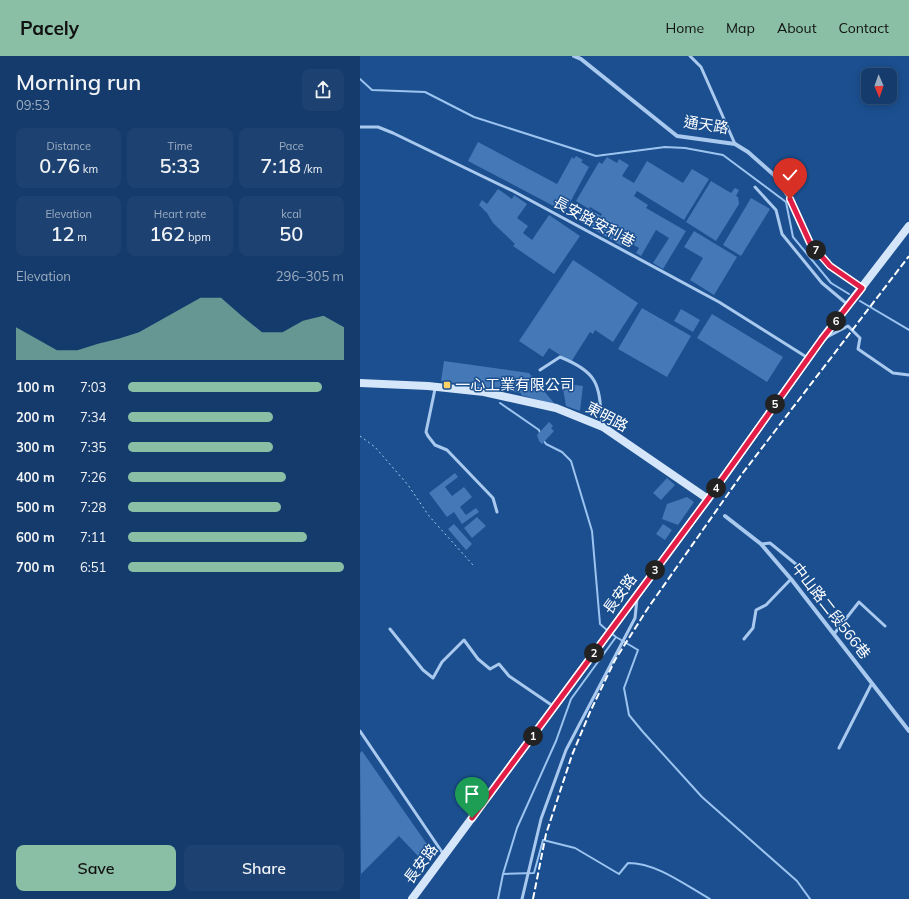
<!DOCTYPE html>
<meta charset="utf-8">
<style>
:root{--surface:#143b6b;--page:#1d4271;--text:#f1f3f6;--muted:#9dadc1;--line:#33557e;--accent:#8abfa5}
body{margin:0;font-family:Mulish,"Noto Sans TC",sans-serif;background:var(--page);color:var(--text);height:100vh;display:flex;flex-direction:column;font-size:15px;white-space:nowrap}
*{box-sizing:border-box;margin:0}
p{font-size:13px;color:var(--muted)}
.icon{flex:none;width:22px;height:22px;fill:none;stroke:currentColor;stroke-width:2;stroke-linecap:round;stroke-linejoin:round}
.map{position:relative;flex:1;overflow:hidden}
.panel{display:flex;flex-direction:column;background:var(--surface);width:360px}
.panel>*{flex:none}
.needle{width:26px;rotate:178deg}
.fabs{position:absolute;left:501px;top:12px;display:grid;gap:8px}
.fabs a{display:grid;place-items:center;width:36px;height:36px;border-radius:8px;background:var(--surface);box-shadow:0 2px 10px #0003,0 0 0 1px var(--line);font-size:20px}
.pin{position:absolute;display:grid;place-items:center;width:34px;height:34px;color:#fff;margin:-41px -17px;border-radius:50% 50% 50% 0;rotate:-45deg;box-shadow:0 0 4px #0007}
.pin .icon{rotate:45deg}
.km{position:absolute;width:20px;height:20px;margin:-10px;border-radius:50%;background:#222;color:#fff;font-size:11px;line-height:20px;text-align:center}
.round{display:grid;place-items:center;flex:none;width:42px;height:42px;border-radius:8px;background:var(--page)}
.head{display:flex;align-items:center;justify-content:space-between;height:68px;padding:0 16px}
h1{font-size:22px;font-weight:600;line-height:30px}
.metrics{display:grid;grid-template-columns:repeat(3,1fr);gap:6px;height:68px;padding:4px 16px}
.metrics div{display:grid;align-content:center;border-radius:8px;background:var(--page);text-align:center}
.metrics b{font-size:20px;font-weight:600}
.metrics small{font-size:11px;font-weight:400}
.metrics p{font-size:11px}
.chart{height:112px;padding:8px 16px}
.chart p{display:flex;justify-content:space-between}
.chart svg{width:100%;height:72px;margin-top:4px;fill:var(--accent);opacity:.7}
.action{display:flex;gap:8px;margin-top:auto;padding:8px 16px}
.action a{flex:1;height:46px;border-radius:8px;background:var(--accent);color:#111;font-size:16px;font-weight:600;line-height:46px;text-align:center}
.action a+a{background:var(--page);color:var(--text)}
ul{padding:0 16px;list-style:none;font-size:13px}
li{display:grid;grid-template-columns:64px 48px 1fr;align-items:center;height:30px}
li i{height:10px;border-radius:5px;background:var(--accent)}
header{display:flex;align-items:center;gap:24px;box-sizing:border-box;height:56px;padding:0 20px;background:var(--accent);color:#111}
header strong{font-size:19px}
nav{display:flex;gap:22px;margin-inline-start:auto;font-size:14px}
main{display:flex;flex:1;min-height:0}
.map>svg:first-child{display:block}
</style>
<header>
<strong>Pacely</strong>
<nav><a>Home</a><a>Map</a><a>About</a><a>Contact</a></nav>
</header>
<main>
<section class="panel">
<div class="head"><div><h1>Morning run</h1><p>09:53</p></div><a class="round"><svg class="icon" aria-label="share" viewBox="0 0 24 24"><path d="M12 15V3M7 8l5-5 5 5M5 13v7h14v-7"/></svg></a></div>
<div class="metrics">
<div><p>Distance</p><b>0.76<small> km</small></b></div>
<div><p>Time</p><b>5:33</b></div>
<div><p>Pace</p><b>7:18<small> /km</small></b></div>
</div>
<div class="metrics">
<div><p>Elevation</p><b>12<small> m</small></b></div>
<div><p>Heart rate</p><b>162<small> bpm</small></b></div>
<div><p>kcal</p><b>50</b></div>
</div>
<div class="chart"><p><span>Elevation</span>296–305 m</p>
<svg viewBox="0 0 160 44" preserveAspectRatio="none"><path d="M0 44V24L10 31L20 38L30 38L40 34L50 31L60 27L70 20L80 13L90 6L100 6L110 17L120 27L130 27L140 20L150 17L160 24V44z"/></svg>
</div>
<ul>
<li><b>100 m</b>7:03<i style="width:90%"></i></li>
<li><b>200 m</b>7:34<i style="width:67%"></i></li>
<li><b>300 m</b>7:35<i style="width:67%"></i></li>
<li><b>400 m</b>7:26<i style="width:73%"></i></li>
<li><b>500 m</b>7:28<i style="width:71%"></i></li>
<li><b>600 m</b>7:11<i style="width:83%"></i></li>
<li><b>700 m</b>6:51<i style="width:100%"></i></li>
</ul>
<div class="action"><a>Save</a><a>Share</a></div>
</section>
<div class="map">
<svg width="549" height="843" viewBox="0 0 549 843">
<rect width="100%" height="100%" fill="#1b4f8f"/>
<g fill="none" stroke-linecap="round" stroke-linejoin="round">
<path stroke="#9cc4f0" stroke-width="2" d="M 0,23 L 12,34 L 65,36 L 114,61 L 236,100 L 305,91 L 325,92 L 363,99 L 426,146 L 433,181 L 471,227 L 489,238
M 500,245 L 549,274
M 140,347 L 179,374 L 180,377
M 184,385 L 186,388 L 202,396 L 211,405 L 232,475 L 240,568 L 248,575
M 256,581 L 278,594 L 264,632 L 269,659 L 283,676 L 342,741 L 437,825 L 450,843
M 143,818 L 174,817 L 183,784 L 215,792 L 259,818 L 268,807 C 297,807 325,829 350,843
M 138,843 L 143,818 L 157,772 L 196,685 L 211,643 L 256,581 L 251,577"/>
</g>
<path fill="#4478b7" d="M 118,86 L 197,128 L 212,101 L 214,103 L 216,100 L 223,104 L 221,106 L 229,111 L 205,156 L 108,105 Z
M 247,101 L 257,107 L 259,103 L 269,109 L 262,120 L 274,127 L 287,105 L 323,127 L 332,113 L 349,123 L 324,164 L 277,135 L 274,140 L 288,149 L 286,152 L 326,175 L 303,213 L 293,207 L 309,182 L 296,174 L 281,200 L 276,197 L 279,192 L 265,184 L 262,190 L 221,166 L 229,153 L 241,160 L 242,158 L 230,151 L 229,153 L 216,145 L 239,106 L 242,108 Z
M 351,125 L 371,137 L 375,132 L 379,134 L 376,140 L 378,141 L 379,148 L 356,185 L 326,166 Z
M 138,133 L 152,143 L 154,139 L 167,148 L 157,162 L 168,170 L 163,177 L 172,184 L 189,159 L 220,180 L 194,218 L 153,190 L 155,188 L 133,167 L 127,157 L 119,149 L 122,144 L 127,148 Z
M 391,142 L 410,153 L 381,200 L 363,189 Z
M 334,175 L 377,201 L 354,239 L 330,224 L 343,202 L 324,191 Z
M 213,204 L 278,247 L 253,286 L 235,274 L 233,278 L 230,276 L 211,306 L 189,292 L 183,301 L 159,285 Z
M 282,252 L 331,280 L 307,321 L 258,293 Z
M 321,253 L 340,264 L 333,276 L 314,265 Z
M 352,258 L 423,301 L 407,326 L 337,282 Z
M 84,305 L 169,317 L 194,347 L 193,348 L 161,339 L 161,337 L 81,325 Z
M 202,327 L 223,330 L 220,355 L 206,350 Z
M 189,366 L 193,370 L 191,372 L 194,375 L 182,388 L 179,385 L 177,379 Z
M 95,417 L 98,421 L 85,431 L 92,440 L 104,431 L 112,441 L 100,451 L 106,459 L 116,452 L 119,456 L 102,468 L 94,456 L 87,461 L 69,437 Z
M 307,422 L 315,429 L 301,444 L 293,437 Z
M 327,441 L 334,446 L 318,469 L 302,463 L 307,448 Z
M 117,461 L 126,470 L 112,482 L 104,472 Z
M 94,468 L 112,488 L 106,494 L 88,473 Z
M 303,468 L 312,474 L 305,484 L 296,478 Z
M 2,695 L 69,791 L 58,800 L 39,780 L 1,818 L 0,697 Z"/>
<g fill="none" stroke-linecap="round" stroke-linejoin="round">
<path stroke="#a9c9ee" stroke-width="1" stroke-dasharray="2 3" stroke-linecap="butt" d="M 0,380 L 15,391 L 48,429 L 69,460 L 113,509"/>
<path stroke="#a9c9ee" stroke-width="3" d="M 330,0 L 341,11 L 375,88
M 0,71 L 18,71 L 33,77 L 153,135 L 359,246 L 448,302
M 395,131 L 416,154 L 422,178 L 462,227 L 487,248
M 467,281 L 488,270 L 500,282 L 498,293 L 533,317 L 549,319
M 180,314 L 200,301 C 240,317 239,329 242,369
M 75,333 L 66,376 L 68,380 L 75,389 L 87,394 L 133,442 L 137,456
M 401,488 L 410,487 L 437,509
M 30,573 L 63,614 L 73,622 L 82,606 L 104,584 L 118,603 L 130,613 L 139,608 L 149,620 L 193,650
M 474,578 L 499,546 L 525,570
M 384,583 L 393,572 L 396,554 L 406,549 L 431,523
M 0,675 L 84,799
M 479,692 L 512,627
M 162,843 L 181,763 L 206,694 L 275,562 L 277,543"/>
<path stroke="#a9c9ee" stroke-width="4" d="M 214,0 L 221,3 L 317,80 L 375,88 L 388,96 L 414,119 L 430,143 L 450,187 L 470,210 L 502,231
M 365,460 L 401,488 L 431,523 L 549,675"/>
<path stroke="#d6e6fa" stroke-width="8" d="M 0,327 L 68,330 L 124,336 L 196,352 L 243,371 L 348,443
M 52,843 L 348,443 L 462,283 L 549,170"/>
<path stroke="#fff" stroke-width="2" stroke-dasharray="7 3" stroke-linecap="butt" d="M 173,843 L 186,778 L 212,699 L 230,656 L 255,604 L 288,552 L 382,418 L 549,200"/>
</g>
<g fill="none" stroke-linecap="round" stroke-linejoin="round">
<defs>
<path id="route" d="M 112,762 L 348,443 L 462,283 L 502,232 L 470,210 L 450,187 L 430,143"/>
</defs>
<use href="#route" stroke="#fff" stroke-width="8"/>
<use href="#route" stroke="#e11d48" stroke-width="5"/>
</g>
<rect fill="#ffd166" stroke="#1b4f8f" stroke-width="1.5" x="83" y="325" width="8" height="8" rx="2"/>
<g text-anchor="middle" stroke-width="3" stroke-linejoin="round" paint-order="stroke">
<g font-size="15" fill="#fff" stroke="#1b4f8f">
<text transform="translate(346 69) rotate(9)" y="5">通天路</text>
<text transform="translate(234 166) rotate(28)" y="5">長安路安利巷</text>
<text transform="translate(247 361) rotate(28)" y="5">東明路</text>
<text transform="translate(260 538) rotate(-54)" y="5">長安路</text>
<text transform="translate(471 555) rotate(52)" y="5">中山路二段566巷</text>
<text transform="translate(61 808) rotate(-53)" y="5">長安路</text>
</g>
<g font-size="15" fill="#fff" stroke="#1b4f8f" text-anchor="start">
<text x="95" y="334">一心工業有限公司</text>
</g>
</g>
</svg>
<div class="fabs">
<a><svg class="needle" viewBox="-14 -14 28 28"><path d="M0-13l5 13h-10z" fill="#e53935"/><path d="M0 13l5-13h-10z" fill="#9dadc1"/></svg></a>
</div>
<div class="pin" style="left:112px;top:762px;background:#1e9e55"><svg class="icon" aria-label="arrive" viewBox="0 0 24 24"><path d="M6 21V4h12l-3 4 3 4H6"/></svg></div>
<div class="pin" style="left:430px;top:143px;background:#d93025"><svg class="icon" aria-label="check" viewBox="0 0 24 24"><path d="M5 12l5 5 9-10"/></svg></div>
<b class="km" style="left:173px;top:680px">1</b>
<b class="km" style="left:234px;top:597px">2</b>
<b class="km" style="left:295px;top:514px">3</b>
<b class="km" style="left:356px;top:432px">4</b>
<b class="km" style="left:415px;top:348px">5</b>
<b class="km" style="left:476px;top:265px">6</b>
<b class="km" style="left:456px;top:194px">7</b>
</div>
</main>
